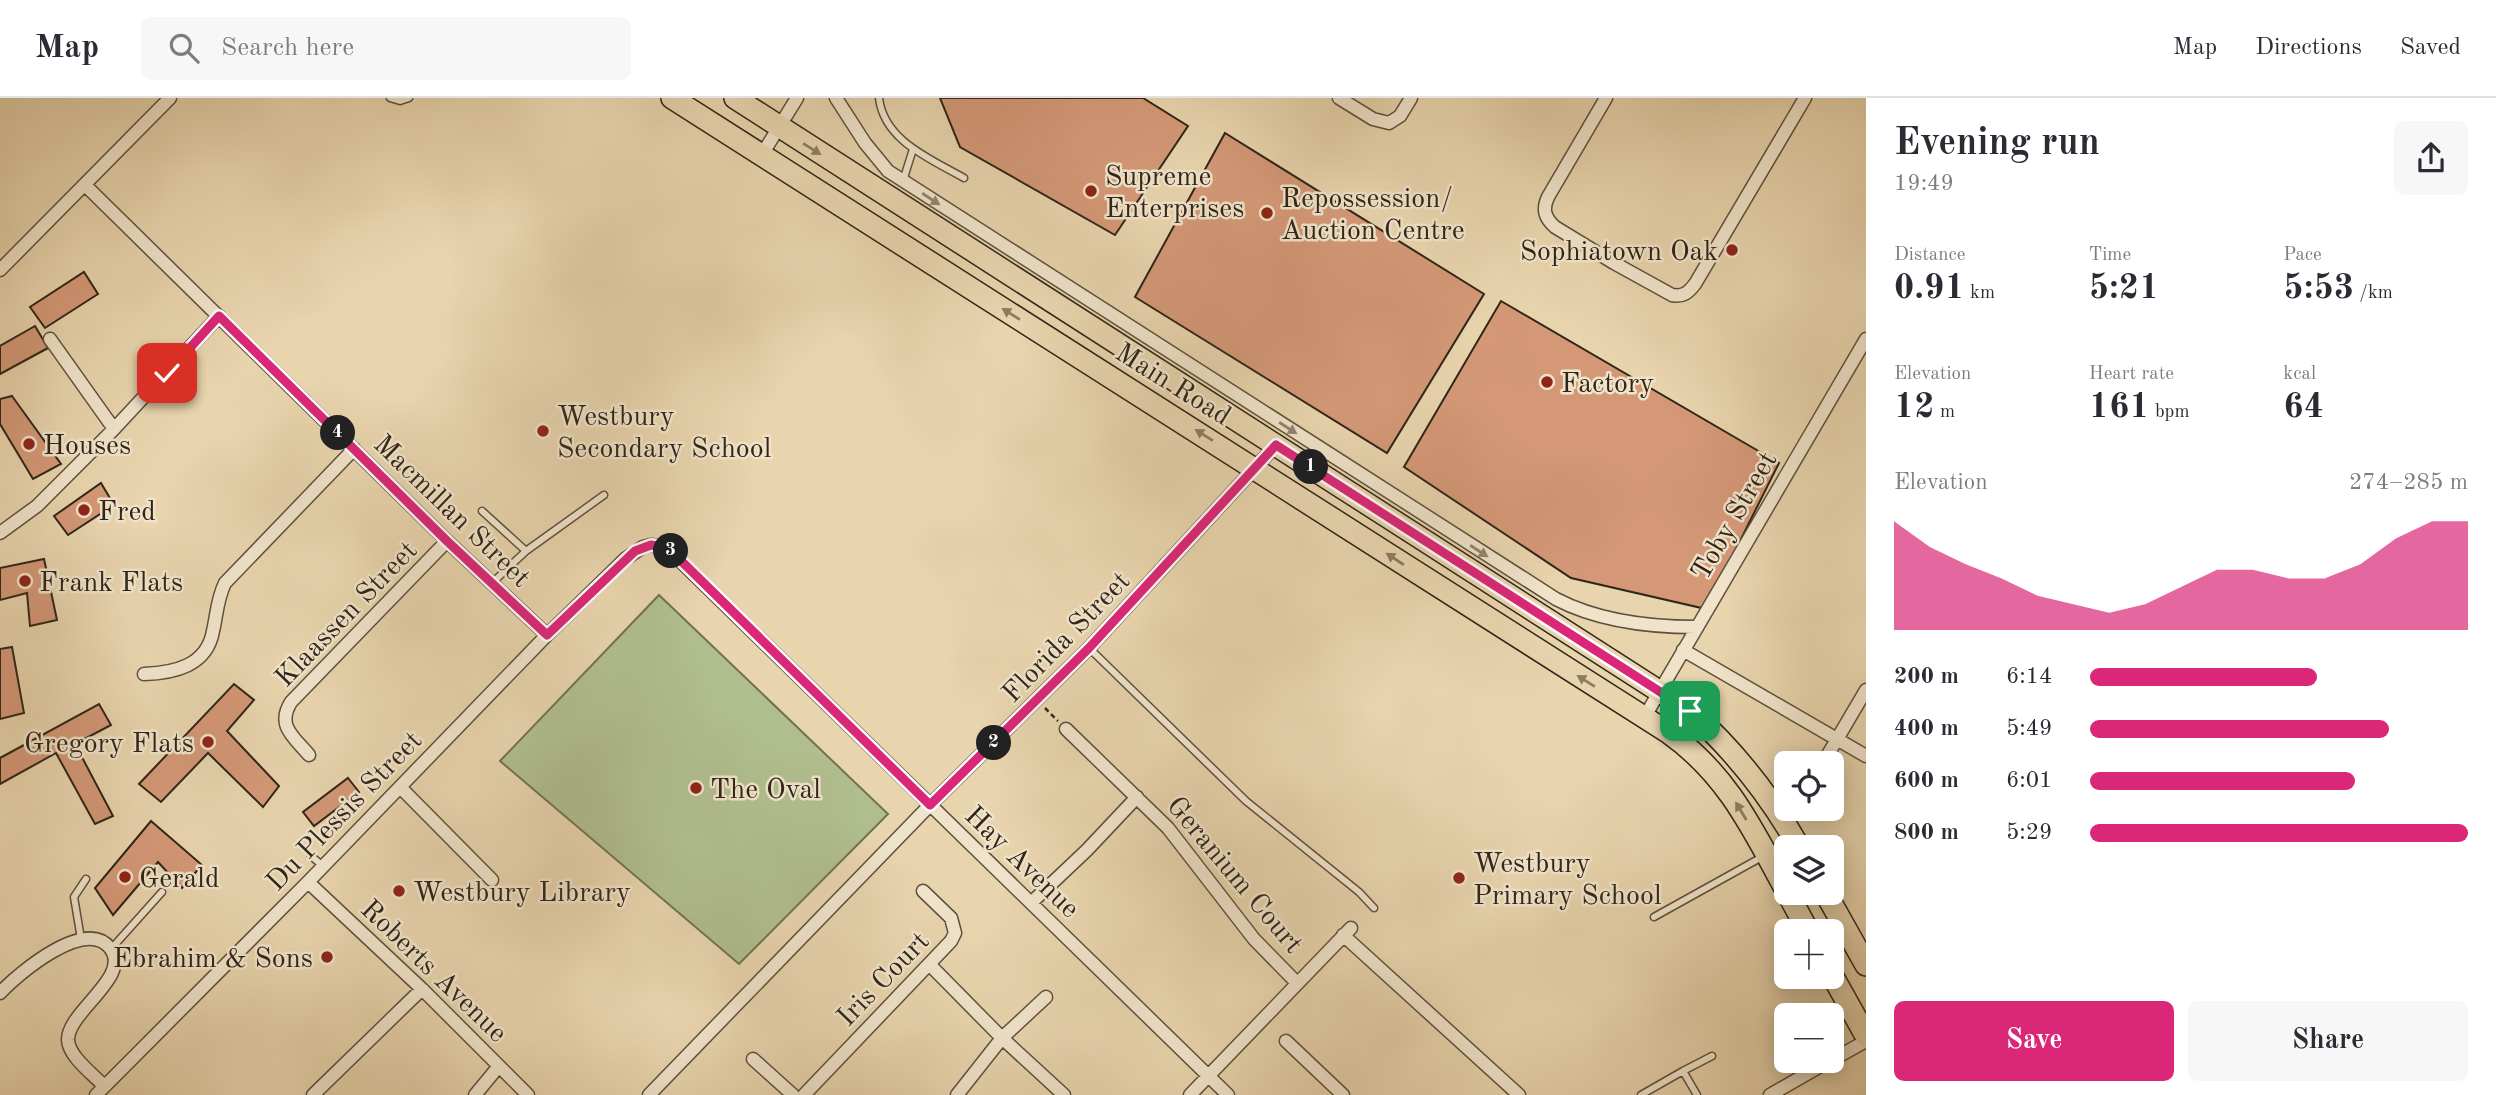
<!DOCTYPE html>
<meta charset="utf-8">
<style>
:root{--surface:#fff;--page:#f7f7f7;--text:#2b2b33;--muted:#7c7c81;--line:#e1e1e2;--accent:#db2777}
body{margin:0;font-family:"Old Standard TT",serif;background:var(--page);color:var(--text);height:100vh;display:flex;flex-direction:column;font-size:26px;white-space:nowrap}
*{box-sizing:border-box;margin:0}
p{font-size:23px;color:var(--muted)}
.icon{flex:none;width:38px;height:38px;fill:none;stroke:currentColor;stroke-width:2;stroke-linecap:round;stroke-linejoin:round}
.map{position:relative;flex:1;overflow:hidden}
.sheet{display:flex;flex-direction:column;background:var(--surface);width:630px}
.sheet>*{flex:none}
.tools{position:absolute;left:1774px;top:653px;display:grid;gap:14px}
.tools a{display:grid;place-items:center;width:70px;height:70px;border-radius:10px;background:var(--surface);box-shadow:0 4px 18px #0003;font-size:35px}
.pin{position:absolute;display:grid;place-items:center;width:60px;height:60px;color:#fff;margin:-30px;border-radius:14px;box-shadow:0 4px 10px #0006}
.km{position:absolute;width:35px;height:35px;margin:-18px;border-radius:50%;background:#222;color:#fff;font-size:19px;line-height:35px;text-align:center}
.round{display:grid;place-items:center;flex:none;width:74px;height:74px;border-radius:10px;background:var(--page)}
.head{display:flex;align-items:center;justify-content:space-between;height:119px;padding:0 28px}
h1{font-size:38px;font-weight:800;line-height:52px}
.stats{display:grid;grid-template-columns:repeat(3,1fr);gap:10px;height:119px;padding:7px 28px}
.stats div{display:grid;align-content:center}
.stats b{font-size:35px;font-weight:800}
.stats small{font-size:19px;font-weight:400}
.stats p{font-size:19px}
.chart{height:196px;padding:14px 28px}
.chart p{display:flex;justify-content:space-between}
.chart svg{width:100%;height:126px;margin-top:7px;fill:var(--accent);opacity:.7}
.cta{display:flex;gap:14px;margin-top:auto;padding:14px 28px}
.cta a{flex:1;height:80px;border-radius:10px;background:var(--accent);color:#fff;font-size:28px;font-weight:800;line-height:80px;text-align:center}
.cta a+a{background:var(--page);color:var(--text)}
ul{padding:0 28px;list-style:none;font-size:23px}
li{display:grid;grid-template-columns:112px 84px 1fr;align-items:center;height:52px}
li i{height:18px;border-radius:9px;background:var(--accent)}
header{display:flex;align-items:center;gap:42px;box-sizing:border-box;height:98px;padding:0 35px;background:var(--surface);border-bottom:2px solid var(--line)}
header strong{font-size:33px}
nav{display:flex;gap:38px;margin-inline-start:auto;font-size:24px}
.search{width:490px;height:63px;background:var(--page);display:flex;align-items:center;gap:18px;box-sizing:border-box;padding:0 24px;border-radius:10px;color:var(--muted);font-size:26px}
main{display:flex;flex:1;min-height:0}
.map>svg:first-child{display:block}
</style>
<header>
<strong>Map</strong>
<div class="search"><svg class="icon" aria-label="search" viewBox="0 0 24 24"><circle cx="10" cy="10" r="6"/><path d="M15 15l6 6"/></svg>Search here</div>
<nav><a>Map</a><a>Directions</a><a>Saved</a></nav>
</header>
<main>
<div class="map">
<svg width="1866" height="997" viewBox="0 0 1866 997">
<rect width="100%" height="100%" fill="#e8d4ad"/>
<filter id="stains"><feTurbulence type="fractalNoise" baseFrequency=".00286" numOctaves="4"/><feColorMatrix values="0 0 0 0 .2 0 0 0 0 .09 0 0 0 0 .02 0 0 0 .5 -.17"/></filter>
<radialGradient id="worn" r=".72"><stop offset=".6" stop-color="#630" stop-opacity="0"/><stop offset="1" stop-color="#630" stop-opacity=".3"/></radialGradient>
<path fill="#b0be8e" stroke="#707253" stroke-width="2" d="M 659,497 L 888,716 L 739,866 L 500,663 Z"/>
<path fill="#d49877" stroke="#2f2518" stroke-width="2" d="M 940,0 L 1143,0 L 1188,28 L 1115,137 L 960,49 Z
M 1225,35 L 1484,196 L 1387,355 L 1135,199 Z
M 84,174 L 98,196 L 45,230 L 30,209 Z
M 1501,203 L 1779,365 L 1706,511 L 1571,480 L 1404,369 Z
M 35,228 L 48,250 L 0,276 L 0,248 Z
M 12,298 L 61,366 L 33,381 L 0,326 L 0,301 Z
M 101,385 L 114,407 L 68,437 L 54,418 Z
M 44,461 L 57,522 L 30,528 L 27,495 L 0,502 L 0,470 Z
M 12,549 L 24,615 L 0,621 L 0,551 Z
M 234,586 L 254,602 L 227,633 L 279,688 L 263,709 L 208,655 L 161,704 L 139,686 Z
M 99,606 L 111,627 L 75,646 L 113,718 L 95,726 L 56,655 L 0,686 L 0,660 Z
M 348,680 L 359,694 L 314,728 L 303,714 Z
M 151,723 L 202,767 L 182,790 L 158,764 L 113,817 L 95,790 Z"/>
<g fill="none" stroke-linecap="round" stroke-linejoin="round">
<defs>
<path id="service" d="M 390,0 L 400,3 L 409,0
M 879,0 C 884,43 931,61 964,80
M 903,83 L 913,51
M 482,413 L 526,453
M 492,485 L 526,453 L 604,397
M 1089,550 L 1246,703 L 1359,794 L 1374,810
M 311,758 L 323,768
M 1654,819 L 1762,759
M 81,841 L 74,799 L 86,781
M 111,851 L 162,794
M 1641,997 L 1683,973
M 1697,997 L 1683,973 L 1712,958"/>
<path id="minor" d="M 836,0 L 865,45 L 888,73 L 1556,501 C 1598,523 1649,529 1696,529
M 1339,0 L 1373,21 L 1389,25 L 1400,18 L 1411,0
M 1606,0 L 1548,99 C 1542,112 1545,120 1555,129 L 1614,165 L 1672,197 C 1683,199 1688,195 1695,186 L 1805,0
M 761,58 L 797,0
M 85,87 L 447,443 L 547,537
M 0,172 L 170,0
M 50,241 L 114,331
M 0,435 L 37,408 L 114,331 L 219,218
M 1683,552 L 1866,658
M 144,576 C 174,575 207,568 213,533 C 217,516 217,501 225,485 L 354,351
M 1644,620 L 1866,241
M 1066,631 L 1168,730 L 1254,841 L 1297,885
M 309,657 C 294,639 276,628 291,604 L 447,443
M 1823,665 L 1866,592
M 400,689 L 492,782
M 1786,726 L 1795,710
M 308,784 L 422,891 L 528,997
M 1031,805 L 1087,752 L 1137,699
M 1343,837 L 1519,997
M 929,866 L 1002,940 L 1064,997
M 0,895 C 19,875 85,819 110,850 C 133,878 67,914 68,942 C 69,959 93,976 104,988
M 1286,943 L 1343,997
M 753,961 L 793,997
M 1832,962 L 1866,943
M 96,997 L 308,784 L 547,537 L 625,461 L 643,449 L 651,447 L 668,450 L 675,458 L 1228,997
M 313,997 L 422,891
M 475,997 L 499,968
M 649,997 L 930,707 L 1089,550 L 1276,347
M 804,997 L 951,843 L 955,835 L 951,820 L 923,793
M 957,997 L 1002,940 L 1046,899
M 1190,997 L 1351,830
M 1770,997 L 1831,962"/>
<path id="primary" d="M 672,0 L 1669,635 C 1728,677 1753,732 1787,794
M 735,0 L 1690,613 C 1734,652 1770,698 1799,749
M 1787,794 L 1808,833
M 1825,794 L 1866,867
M 1832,877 L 1866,938"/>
</defs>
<use href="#service" stroke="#5d513d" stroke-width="9"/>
<use href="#minor" stroke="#5d513d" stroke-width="15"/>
<use href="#primary" stroke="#2f2518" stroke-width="24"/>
<path stroke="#2f2518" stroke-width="2.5" stroke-dasharray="5 3.5" stroke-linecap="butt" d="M 1045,610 L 1058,623"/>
<use href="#service" stroke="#f0e3ca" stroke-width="6"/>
<use href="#minor" stroke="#f0e3ca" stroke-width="12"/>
<use href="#primary" stroke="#e8d4ad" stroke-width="21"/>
</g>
<defs><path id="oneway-solid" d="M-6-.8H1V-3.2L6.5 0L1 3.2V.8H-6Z" transform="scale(1.75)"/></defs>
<g fill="#8c7c62">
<use href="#oneway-solid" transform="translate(812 51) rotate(32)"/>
<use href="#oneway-solid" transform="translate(1011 216) rotate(-148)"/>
<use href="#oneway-solid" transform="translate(1204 337) rotate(-148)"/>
<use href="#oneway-solid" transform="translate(1395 461) rotate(-147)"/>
<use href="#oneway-solid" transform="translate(1586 583) rotate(-148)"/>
<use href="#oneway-solid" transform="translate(1741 713) rotate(-121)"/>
</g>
<g fill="#908471">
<use href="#oneway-solid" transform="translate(931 101) rotate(33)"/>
<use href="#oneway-solid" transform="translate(1288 330) rotate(33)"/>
<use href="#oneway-solid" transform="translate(1479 453) rotate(33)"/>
</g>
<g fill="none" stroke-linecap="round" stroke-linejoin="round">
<defs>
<path id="route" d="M 167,275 L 219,218 L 447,443 L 547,537 L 635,453 L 651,447 L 668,450 L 930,707 L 1089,550 L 1276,347 L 1690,613"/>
</defs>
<use href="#route" stroke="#fff" stroke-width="14"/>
<use href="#route" stroke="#db2777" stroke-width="9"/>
</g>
<g fill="#8f2418" stroke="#f0e3ca" stroke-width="2.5">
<circle cx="1091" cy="93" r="7"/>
<circle cx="1267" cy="115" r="7"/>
<circle cx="1732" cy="152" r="7"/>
<circle cx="1547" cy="284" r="7"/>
<circle cx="543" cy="333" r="7"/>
<circle cx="29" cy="346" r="7"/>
<circle cx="84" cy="412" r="7"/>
<circle cx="25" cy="483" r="7"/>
<circle cx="208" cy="644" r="7"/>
<circle cx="696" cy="690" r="7"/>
<circle cx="125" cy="779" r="7"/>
<circle cx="1459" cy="780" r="7"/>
<circle cx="399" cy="793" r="7"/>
<circle cx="327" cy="859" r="7"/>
</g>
<g text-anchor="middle" stroke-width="5" stroke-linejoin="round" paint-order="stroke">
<g font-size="28" fill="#2f2518" stroke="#f0e3ca" text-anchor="start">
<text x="1105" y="87">Supreme<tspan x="1105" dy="32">Enterprises</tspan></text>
<text x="1281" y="109">Repossession/<tspan x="1281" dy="32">Auction Centre</tspan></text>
<text x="1718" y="162" text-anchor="end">Sophiatown Oak</text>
<text x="1561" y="294">Factory</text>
<text x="557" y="327">Westbury<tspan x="557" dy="32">Secondary School</tspan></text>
<text x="43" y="356">Houses</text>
<text x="98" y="422">Fred</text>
<text x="39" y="493">Frank Flats</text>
<text x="194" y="654" text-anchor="end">Gregory Flats</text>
<text x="710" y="700">The Oval</text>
<text x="1473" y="774">Westbury<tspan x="1473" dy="32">Primary School</tspan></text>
<text x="139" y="789">Gerald</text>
<text x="413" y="803">Westbury Library</text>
<text x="313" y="869" text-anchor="end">Ebrahim &amp; Sons</text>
</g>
<g font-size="28" fill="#2f2518" stroke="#f0e3ca">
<text transform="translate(1174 285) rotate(32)" y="10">Main Road</text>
<text transform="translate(453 412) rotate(44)" y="10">Macmillan Street</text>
<text transform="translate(1733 417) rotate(-60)" y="10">Toby Street</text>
<text transform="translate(345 515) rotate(-46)" y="10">Klaassen Street</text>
<text transform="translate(1065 538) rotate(-46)" y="10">Florida Street</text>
<text transform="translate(343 712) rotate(-46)" y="10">Du Plessis Street</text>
<text transform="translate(1023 763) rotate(44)" y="10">Hay Avenue</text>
<text transform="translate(1236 776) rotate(50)" y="10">Geranium Court</text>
<text transform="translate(435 872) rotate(44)" y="10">Roberts Avenue</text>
<text transform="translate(882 880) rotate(-46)" y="10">Iris Court</text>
</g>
</g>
<rect width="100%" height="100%" filter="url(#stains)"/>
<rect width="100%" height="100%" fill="url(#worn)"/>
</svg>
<div class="tools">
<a><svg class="icon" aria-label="locate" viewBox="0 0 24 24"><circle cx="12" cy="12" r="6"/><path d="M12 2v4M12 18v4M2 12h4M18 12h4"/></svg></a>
<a><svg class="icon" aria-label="layers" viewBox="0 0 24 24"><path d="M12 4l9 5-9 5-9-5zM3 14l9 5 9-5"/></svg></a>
<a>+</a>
<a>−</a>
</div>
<div class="pin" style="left:1690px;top:613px;background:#1e9e55"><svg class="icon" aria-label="arrive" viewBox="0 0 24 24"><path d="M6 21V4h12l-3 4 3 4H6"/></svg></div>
<div class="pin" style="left:167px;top:275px;background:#d93025"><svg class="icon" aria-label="check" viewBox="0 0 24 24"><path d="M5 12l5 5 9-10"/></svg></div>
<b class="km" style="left:1311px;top:369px">1</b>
<b class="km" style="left:994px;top:645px">2</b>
<b class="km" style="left:671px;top:453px">3</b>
<b class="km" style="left:338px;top:335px">4</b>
</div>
<section class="sheet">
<div class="head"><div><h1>Evening run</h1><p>19:49</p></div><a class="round"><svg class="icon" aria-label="share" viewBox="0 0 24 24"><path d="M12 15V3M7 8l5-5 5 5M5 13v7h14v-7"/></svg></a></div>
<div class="stats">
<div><p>Distance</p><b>0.91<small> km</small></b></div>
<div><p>Time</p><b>5:21</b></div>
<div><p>Pace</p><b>5:53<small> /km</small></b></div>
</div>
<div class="stats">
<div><p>Elevation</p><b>12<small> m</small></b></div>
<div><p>Heart rate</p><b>161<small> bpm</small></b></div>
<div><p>kcal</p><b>64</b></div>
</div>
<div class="chart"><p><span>Elevation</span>274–285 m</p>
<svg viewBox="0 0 160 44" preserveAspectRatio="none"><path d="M0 44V6L10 15L20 21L30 26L40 32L50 35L60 38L70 35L80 29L90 23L100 23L110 26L120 26L130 21L140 12L150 6L160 6V44z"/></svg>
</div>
<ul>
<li><b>200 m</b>6:14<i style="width:60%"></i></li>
<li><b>400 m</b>5:49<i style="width:79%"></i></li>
<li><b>600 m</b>6:01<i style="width:70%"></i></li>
<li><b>800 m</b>5:29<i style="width:100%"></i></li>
</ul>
<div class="cta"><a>Save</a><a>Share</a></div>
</section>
</main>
